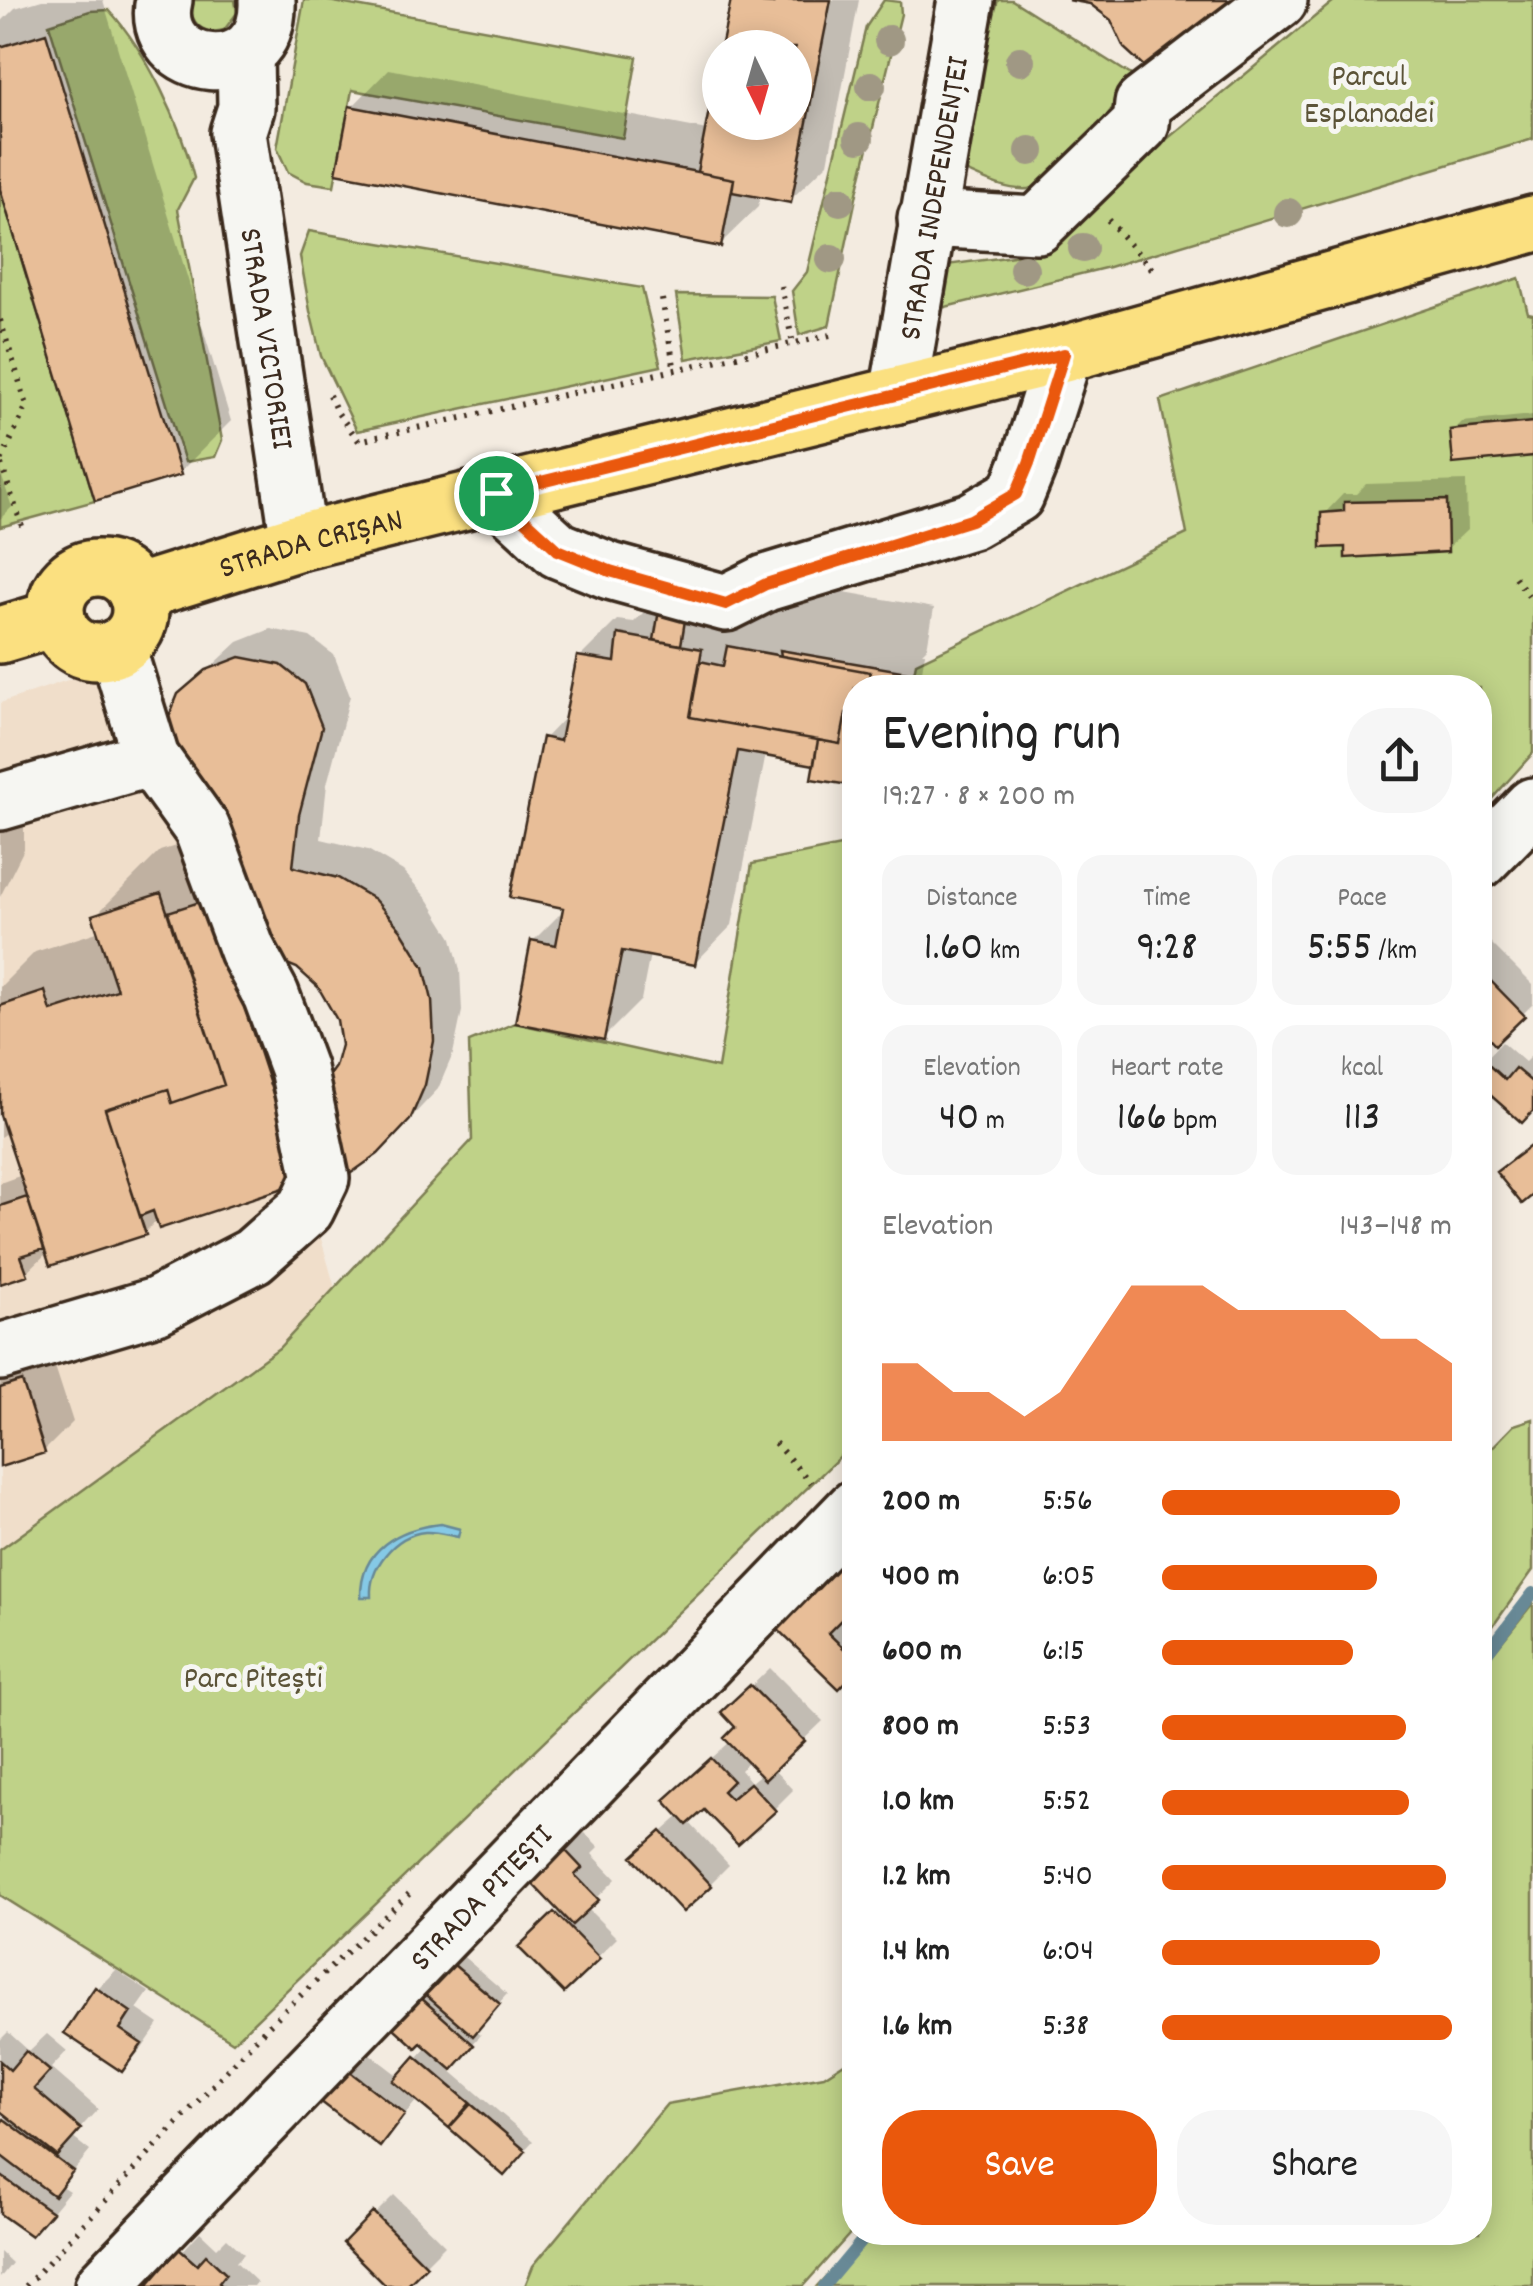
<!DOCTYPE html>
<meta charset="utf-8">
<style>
:root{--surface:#fff;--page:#f6f6f6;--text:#222;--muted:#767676;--accent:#ea580c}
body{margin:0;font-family:Dekko,sans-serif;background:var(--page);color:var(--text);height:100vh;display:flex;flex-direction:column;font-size:38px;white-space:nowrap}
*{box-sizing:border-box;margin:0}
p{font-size:32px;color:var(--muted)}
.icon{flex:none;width:55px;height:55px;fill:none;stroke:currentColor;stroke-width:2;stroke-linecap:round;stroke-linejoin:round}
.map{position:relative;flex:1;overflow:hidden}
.panel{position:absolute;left:842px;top:675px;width:650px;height:1570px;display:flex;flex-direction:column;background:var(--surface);border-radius:40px;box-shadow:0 5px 25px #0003}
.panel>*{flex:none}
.needle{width:65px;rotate:175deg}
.tools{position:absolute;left:702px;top:30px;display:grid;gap:20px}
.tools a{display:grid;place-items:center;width:110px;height:110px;border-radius:50%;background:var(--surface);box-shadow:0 5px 25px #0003;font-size:50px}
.pin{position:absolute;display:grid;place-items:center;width:85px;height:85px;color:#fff;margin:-42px;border:5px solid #fff;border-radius:50%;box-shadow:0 2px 10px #0007}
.round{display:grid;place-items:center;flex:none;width:105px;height:105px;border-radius:40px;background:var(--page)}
.head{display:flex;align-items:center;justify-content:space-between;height:170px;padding:0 40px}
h1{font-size:55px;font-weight:600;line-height:75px}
.figures{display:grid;grid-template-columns:repeat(3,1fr);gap:15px;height:170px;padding:10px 40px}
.figures div{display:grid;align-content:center;border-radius:25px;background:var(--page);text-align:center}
.figures b{font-size:42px;font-weight:600}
.figures small{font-size:28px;font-weight:400}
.figures p{font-size:28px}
.chart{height:280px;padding:20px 40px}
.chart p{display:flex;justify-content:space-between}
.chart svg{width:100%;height:180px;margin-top:10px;fill:var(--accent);opacity:.7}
.action{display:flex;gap:20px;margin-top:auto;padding:20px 40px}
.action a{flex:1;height:115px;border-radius:40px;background:var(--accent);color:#fff;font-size:40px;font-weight:600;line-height:115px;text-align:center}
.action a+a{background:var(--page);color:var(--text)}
ul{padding:0 40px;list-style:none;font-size:32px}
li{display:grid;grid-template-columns:160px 120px 1fr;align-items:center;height:75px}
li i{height:25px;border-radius:12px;background:var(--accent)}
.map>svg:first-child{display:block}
</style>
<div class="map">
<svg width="1533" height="2286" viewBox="0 0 1533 2286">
<rect width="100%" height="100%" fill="#f3ebe0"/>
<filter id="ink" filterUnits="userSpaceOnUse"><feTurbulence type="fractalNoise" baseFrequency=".01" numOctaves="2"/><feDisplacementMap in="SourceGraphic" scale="20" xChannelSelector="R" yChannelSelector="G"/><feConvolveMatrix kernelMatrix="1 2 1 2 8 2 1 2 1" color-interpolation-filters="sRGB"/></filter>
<g filter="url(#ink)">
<path fill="#f0deca" d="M 106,667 L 164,781 L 316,1221 L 335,1288 L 279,1348 L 0,1550 L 0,703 Z"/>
<path fill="#bfd288" stroke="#7d7e53" stroke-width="2.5" d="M 192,0 L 235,0 L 237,13 L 224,30 C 202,36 188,22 192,0 Z
M 304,0 L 323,0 L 637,57 L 623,138 L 352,90 L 334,186 L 307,182 L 288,172 L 277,148 Z
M 884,0 L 900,2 L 901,14 L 857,193 L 829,326 L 799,335 L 792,291 L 807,272 L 866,27 Z
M 998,0 L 1012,0 L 1136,78 C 1116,102 1056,188 1028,189 C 1003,191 976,175 954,166 Z
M 1335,0 L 1533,0 L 1533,139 L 1109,267 L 929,311 L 939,266 L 1028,254 Z
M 109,10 C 147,52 181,123 194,178 L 178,209 L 222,440 L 215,457 L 185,462 L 49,24 L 90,11 Z
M 0,189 L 95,501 L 0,527 Z
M 309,231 L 642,288 L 661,366 L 357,431 L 321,356 L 310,311 L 300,256 Z
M 1519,278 L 1528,313 L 1533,314 L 1533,753 L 1480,812 L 1480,688 L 911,688 L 916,663 L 1187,534 L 1160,400 Z
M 676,295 L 772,296 L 781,341 L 686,359 Z
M 855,843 L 855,1442 L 233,2042 L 0,1895 L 0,1550 L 279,1348 L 472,1140 L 469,1042 L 515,1023 L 718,1068 L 752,864 Z
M 1533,1419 L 1533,1570 L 1480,1644 L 1480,1460 L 1514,1425 Z
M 1533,1603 L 1533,2286 L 817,2286 L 865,2233 L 1480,2232 L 1480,1669 Z
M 855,2056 L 855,2228 L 803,2286 L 525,2286 L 533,2266 L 667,2104 L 824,2076 Z"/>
<path fill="#85c9e6" stroke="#678996" stroke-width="2.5" d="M 441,1524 L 460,1529 L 458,1537 C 447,1535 435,1531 425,1532 C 394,1535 369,1568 371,1597 L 361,1597 C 360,1549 399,1528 441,1524 Z"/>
<path fill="#0003" fill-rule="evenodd" d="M 42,0 L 103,0 L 231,421 L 180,472 L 0,180 L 0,23 L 15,8 Z
M 733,0 L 859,0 L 828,163 L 790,200 L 760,194 L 758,207 L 720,244 L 352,107 L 389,69 L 707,130 L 720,66 L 720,122 L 795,122 L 795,48 L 724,48 Z
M 1533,415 L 1533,454 L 1453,431 L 1462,422 Z
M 2,477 L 12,507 L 0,519 L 0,478 Z
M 1466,481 L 1467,530 L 1447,549 L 1347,544 L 1324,514 L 1343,494 L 1356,494 L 1366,484 Z
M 794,583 L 934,608 L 927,648 L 922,653 L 925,653 L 919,688 L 855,688 L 855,784 L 817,758 L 766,754 L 732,925 L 695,963 L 650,954 L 641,1000 L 603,1038 L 533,941 L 568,906 L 544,739 L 567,715 L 580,657 L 617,620 L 634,622 L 658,598 L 738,612 L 734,631 L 767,598 Z
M 271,629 L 310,637 L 334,655 L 350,696 L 327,784 L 321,839 L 368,850 L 403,871 L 429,901 L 452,938 L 460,970 L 462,1011 L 453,1054 L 438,1089 L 407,1122 L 338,1068 L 343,1045 L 339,1020 L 229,812 L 180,696 L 238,642 Z
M 1200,678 L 1208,688 L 1189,688 Z
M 0,791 L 16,807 L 24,824 L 24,849 L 0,897 Z
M 226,830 L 320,1160 L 158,1219 L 144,1233 L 48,1252 L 26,1273 L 0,1282 L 0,1183 L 22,1175 L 8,1132 L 0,1137 L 0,987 L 35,952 L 100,931 L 95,916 L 160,851 Z
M 1483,935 L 1533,985 L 1533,1004 L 1495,1041 L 1480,1026 L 1480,937 Z
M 1502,1042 L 1525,1062 L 1533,1054 L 1533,1109 L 1522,1120 L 1480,1083 L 1480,1065 Z
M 51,1354 L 73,1422 L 44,1451 L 0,1464 L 0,1355 Z
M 855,1545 L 855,1602 L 845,1612 L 855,1622 L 855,1669 L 777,1625 Z
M 770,1668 L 823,1721 L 773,1769 L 793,1790 L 774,1809 L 704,1806 L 688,1821 L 729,1865 L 710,1884 L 655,1838 L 681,1815 L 686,1781 L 731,1741 L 739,1727 L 725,1712 ZM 750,1761 L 762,1773 L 751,1782 L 741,1770 Z
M 573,1829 L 580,1837 L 585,1833 L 599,1847 L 592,1854 L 616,1879 L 587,1908 L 617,1938 L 564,1990 L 521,1947 L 560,1909 L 527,1874 Z
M 458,1952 L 507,1994 L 475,2030 L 481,2035 L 449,2069 L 533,2141 L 504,2172 L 418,2099 L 380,2143 L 319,2097 L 362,2048 L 400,2077 L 428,2046 L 387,2019 Z
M 116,1970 L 149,1992 L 137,2009 L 159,2024 L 141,2050 L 122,2069 L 97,1989 Z
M 8,2032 L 29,2051 L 47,2034 L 67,2051 L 51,2068 L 98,2109 L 72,2137 L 90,2151 L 61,2186 L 69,2191 L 50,2214 L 0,2211 L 0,2128 L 10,2116 L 0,2108 L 0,2040 Z
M 394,2195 L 445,2245 L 404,2286 L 390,2286 L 346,2243 Z
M 200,2232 L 217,2248 L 227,2238 L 244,2254 L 236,2262 L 257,2282 L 254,2286 L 151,2286 Z
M 0,2252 L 12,2263 L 0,2278 Z"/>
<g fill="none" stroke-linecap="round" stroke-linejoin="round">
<path stroke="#678996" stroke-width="12" d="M 1480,1662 L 1533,1593
M 824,2286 L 869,2232"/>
</g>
<path fill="#e8be98" stroke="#3b2a1e" stroke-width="2.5" d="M 731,0 L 773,4 L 774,0 L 831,0 L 791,203 L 732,192 L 734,179 L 697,172 L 720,53 L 720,122 L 795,122 L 795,48 L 721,48 Z
M 1068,0 L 1266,0 L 1147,69 L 1124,48 L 1111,20 L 1090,4 Z
M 46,33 L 181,475 L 95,501 L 0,189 L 0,47 Z
M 349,106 L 734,179 L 721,247 L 336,173 Z
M 1533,422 L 1533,456 L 1453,464 L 1450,430 Z
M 1447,500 L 1448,552 L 1345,558 L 1345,547 L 1321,548 L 1321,513 L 1344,511 L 1344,502 Z
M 660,604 L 687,608 L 681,645 L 654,640 Z
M 618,634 L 702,649 L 690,717 L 818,740 L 814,765 L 738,751 L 695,965 L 622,951 L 604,1040 L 515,1023 L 531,940 L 556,945 L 563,908 L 510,897 L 542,737 L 560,741 L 577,656 L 615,662 Z
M 727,646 L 870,672 L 868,688 L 855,688 L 855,714 L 846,713 L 840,744 L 690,717 L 700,661 L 723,666 Z
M 780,650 L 907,672 L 904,688 L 868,688 L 870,672 L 781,656 Z
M 240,657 L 281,665 L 305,684 L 322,727 L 299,815 L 293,867 L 338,878 L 374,899 L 401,930 L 424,967 L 432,1000 L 434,1041 L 425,1085 L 410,1120 L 378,1154 L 347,1176 L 320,1088 L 335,1067 L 341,1045 L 337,1020 L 318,987 L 297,968 L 275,959 L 227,814 L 204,798 L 168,749 L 166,724 L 178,694 L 206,670 Z
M 846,713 L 855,714 L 855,786 L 811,779 L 818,740 L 840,744 Z
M 161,893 L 224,1085 L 172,1103 L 168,1089 L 105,1109 L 146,1235 L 50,1266 L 0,1115 L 0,1006 L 45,991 L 51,1011 L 117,990 L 92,915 Z
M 209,899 L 302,1182 L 159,1229 L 153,1211 L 140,1216 L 105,1109 L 168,1089 L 172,1103 L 224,1085 L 168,912 Z
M 1480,970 L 1525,1016 L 1495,1045 L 1480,1029 Z
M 1482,1059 L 1505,1080 L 1515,1068 L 1533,1083 L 1533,1111 L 1522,1123 L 1480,1086 Z
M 1533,1144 L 1533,1195 L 1522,1204 L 1496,1172 Z
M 27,1197 L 44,1249 L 21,1256 L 28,1275 L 0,1284 L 0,1206 Z
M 22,1381 L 45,1453 L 0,1467 L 0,1388 Z
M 838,1559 L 855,1575 L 855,1606 L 828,1633 L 855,1659 L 855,1672 L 839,1689 L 773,1625 Z
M 750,1685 L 805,1741 L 765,1780 L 724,1738 L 735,1727 L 721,1712 Z
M 711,1758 L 733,1781 L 723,1791 L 731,1799 L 750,1783 L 776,1811 L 738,1845 L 704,1810 L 687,1825 L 664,1800 Z
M 661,1831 L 712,1886 L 683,1912 L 632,1857 Z
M 552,1846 L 560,1854 L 565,1850 L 582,1868 L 575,1875 L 599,1900 L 572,1925 L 523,1874 Z
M 554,1912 L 600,1959 L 564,1993 L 518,1947 Z
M 447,1959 L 500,2004 L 473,2036 L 420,1990 Z
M 95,1987 L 131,2012 L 120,2029 L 142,2044 L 122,2072 L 64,2033 Z
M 411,1989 L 474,2045 L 452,2070 L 421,2043 L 416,2048 L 384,2019 Z
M 26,2051 L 50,2071 L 34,2089 L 81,2129 L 57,2156 L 0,2111 L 0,2061 L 10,2070 Z
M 415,2056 L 470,2103 L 449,2128 L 393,2081 Z
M 341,2065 L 405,2114 L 380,2147 L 316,2098 Z
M 471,2104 L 526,2151 L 504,2176 L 449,2128 Z
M 4,2119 L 73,2171 L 54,2196 L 0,2155 L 0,2124 Z
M 0,2175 L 52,2212 L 31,2236 L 0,2214 Z
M 373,2212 L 427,2266 L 407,2286 L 386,2286 L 343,2243 Z
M 179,2249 L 197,2265 L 206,2255 L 226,2274 L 219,2283 L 222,2286 L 147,2286 Z"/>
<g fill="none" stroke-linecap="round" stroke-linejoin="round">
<defs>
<g id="minor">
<path d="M 164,0 C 147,73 271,91 267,0"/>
<path id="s1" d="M 245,54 L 246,108 L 238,133 L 299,542"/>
<path d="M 926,219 L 1037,225 L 1141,124 L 1143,104 L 1279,0"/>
<path id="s2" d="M 898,395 L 966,0"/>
<path d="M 496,493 L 558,550 L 610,571 L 726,603 L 766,583 L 971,521 L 1016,495 L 1029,463 L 1064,354"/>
<path d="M 0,802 L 151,758"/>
<path d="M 1480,860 L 1533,806"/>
<path d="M 0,1352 L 156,1306 L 253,1256 L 306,1209 L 321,1178 L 298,1068 L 271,995 L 247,950 L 202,829 L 151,758 L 117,647"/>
<path id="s3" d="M 103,2286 L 855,1508"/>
</g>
<g id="major">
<circle cx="98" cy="610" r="42"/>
<path id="s4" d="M 136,593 L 299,542 L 1064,354 L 1533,224"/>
<path d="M 0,635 L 57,618"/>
</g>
</defs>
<use href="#minor" stroke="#3b2a1e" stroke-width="62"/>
<use href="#major" stroke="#3b2a1e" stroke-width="62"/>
<path stroke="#3b2a1e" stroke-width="6" stroke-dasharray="2.5 8" stroke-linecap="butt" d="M 1108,220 L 1153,270
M 781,286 L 793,344
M 662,299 L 675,371
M 0,320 L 27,405 L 0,463
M 329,395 L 337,412 L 359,441 L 835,334
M 1,464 L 24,532
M 1515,577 L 1533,602
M 775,1443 L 811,1483
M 26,2286 L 268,2026 L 409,1894"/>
<use href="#minor" stroke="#f6f6f2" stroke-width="55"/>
<use href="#major" stroke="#fbe080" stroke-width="55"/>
</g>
<g fill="#a09884">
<circle cx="889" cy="40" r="15"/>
<circle cx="1020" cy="61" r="15"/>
<circle cx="871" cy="86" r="15"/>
<circle cx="859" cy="138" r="15"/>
<circle cx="1030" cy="151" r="15"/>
<circle cx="840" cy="201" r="15"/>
<circle cx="1288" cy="213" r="15"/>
<circle cx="1083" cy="248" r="15"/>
<circle cx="831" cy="259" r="15"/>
<circle cx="1024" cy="269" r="15"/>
</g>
</g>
<g fill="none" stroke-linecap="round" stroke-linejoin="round" filter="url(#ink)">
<defs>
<path id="route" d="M 1064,354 L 1029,463 L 1016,494 L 971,520 L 766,584 L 726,604 L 610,571 L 558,550 L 496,493 Z"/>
</defs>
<use href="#route" stroke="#fff" stroke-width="20"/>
<use href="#route" stroke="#ea580c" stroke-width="12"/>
</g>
<g text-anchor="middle" stroke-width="10" stroke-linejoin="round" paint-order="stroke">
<g font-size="32" fill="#5c5438" stroke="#f6f6f2">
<text x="1369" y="85">Parcul<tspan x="1369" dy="37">Esplanadei</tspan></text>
<text x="253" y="1687">Parc Pitești</text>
</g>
<g font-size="32" fill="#3b2a1e" stroke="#f6f6f2">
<text dy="11" stroke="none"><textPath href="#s2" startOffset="200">STRADA INDEPENDENȚEI</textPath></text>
<text dy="11" stroke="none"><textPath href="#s1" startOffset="288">STRADA VICTORIEI</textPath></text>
<text dy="11" stroke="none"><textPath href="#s4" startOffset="182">STRADA CRIȘAN</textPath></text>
<text dy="11" stroke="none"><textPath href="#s3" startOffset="542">STRADA PITEȘTI</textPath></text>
</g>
</g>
</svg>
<div class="tools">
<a><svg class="needle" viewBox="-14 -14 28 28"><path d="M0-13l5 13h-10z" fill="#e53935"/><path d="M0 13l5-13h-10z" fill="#767676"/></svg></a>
</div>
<div class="pin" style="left:496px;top:493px;background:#1e9e55"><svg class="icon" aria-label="arrive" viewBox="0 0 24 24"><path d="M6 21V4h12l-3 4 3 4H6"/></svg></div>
<section class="panel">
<div class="head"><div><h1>Evening run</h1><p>19:27 · 8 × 200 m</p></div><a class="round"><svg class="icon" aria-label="share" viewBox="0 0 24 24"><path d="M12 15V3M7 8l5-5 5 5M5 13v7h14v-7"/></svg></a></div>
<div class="figures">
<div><p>Distance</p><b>1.60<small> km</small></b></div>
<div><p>Time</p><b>9:28</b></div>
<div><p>Pace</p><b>5:55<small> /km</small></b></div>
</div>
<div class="figures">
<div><p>Elevation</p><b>40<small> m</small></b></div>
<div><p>Heart rate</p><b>166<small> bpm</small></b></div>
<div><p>kcal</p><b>113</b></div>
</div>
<div class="chart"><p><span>Elevation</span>143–148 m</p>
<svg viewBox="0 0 160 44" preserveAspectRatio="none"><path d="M0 44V25L10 25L20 32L30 32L40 38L50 32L60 19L70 6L80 6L90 6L100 12L110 12L120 12L130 12L140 19L150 19L160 25V44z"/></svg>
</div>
<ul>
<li><b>200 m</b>5:56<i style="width:82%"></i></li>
<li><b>400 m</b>6:05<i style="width:74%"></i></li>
<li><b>600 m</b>6:15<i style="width:66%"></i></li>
<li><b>800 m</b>5:53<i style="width:84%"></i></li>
<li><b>1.0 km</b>5:52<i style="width:85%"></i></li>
<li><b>1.2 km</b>5:40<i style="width:98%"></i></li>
<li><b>1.4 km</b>6:04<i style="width:75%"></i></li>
<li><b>1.6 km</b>5:38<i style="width:100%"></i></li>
</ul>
<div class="action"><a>Save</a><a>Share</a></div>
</section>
</div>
